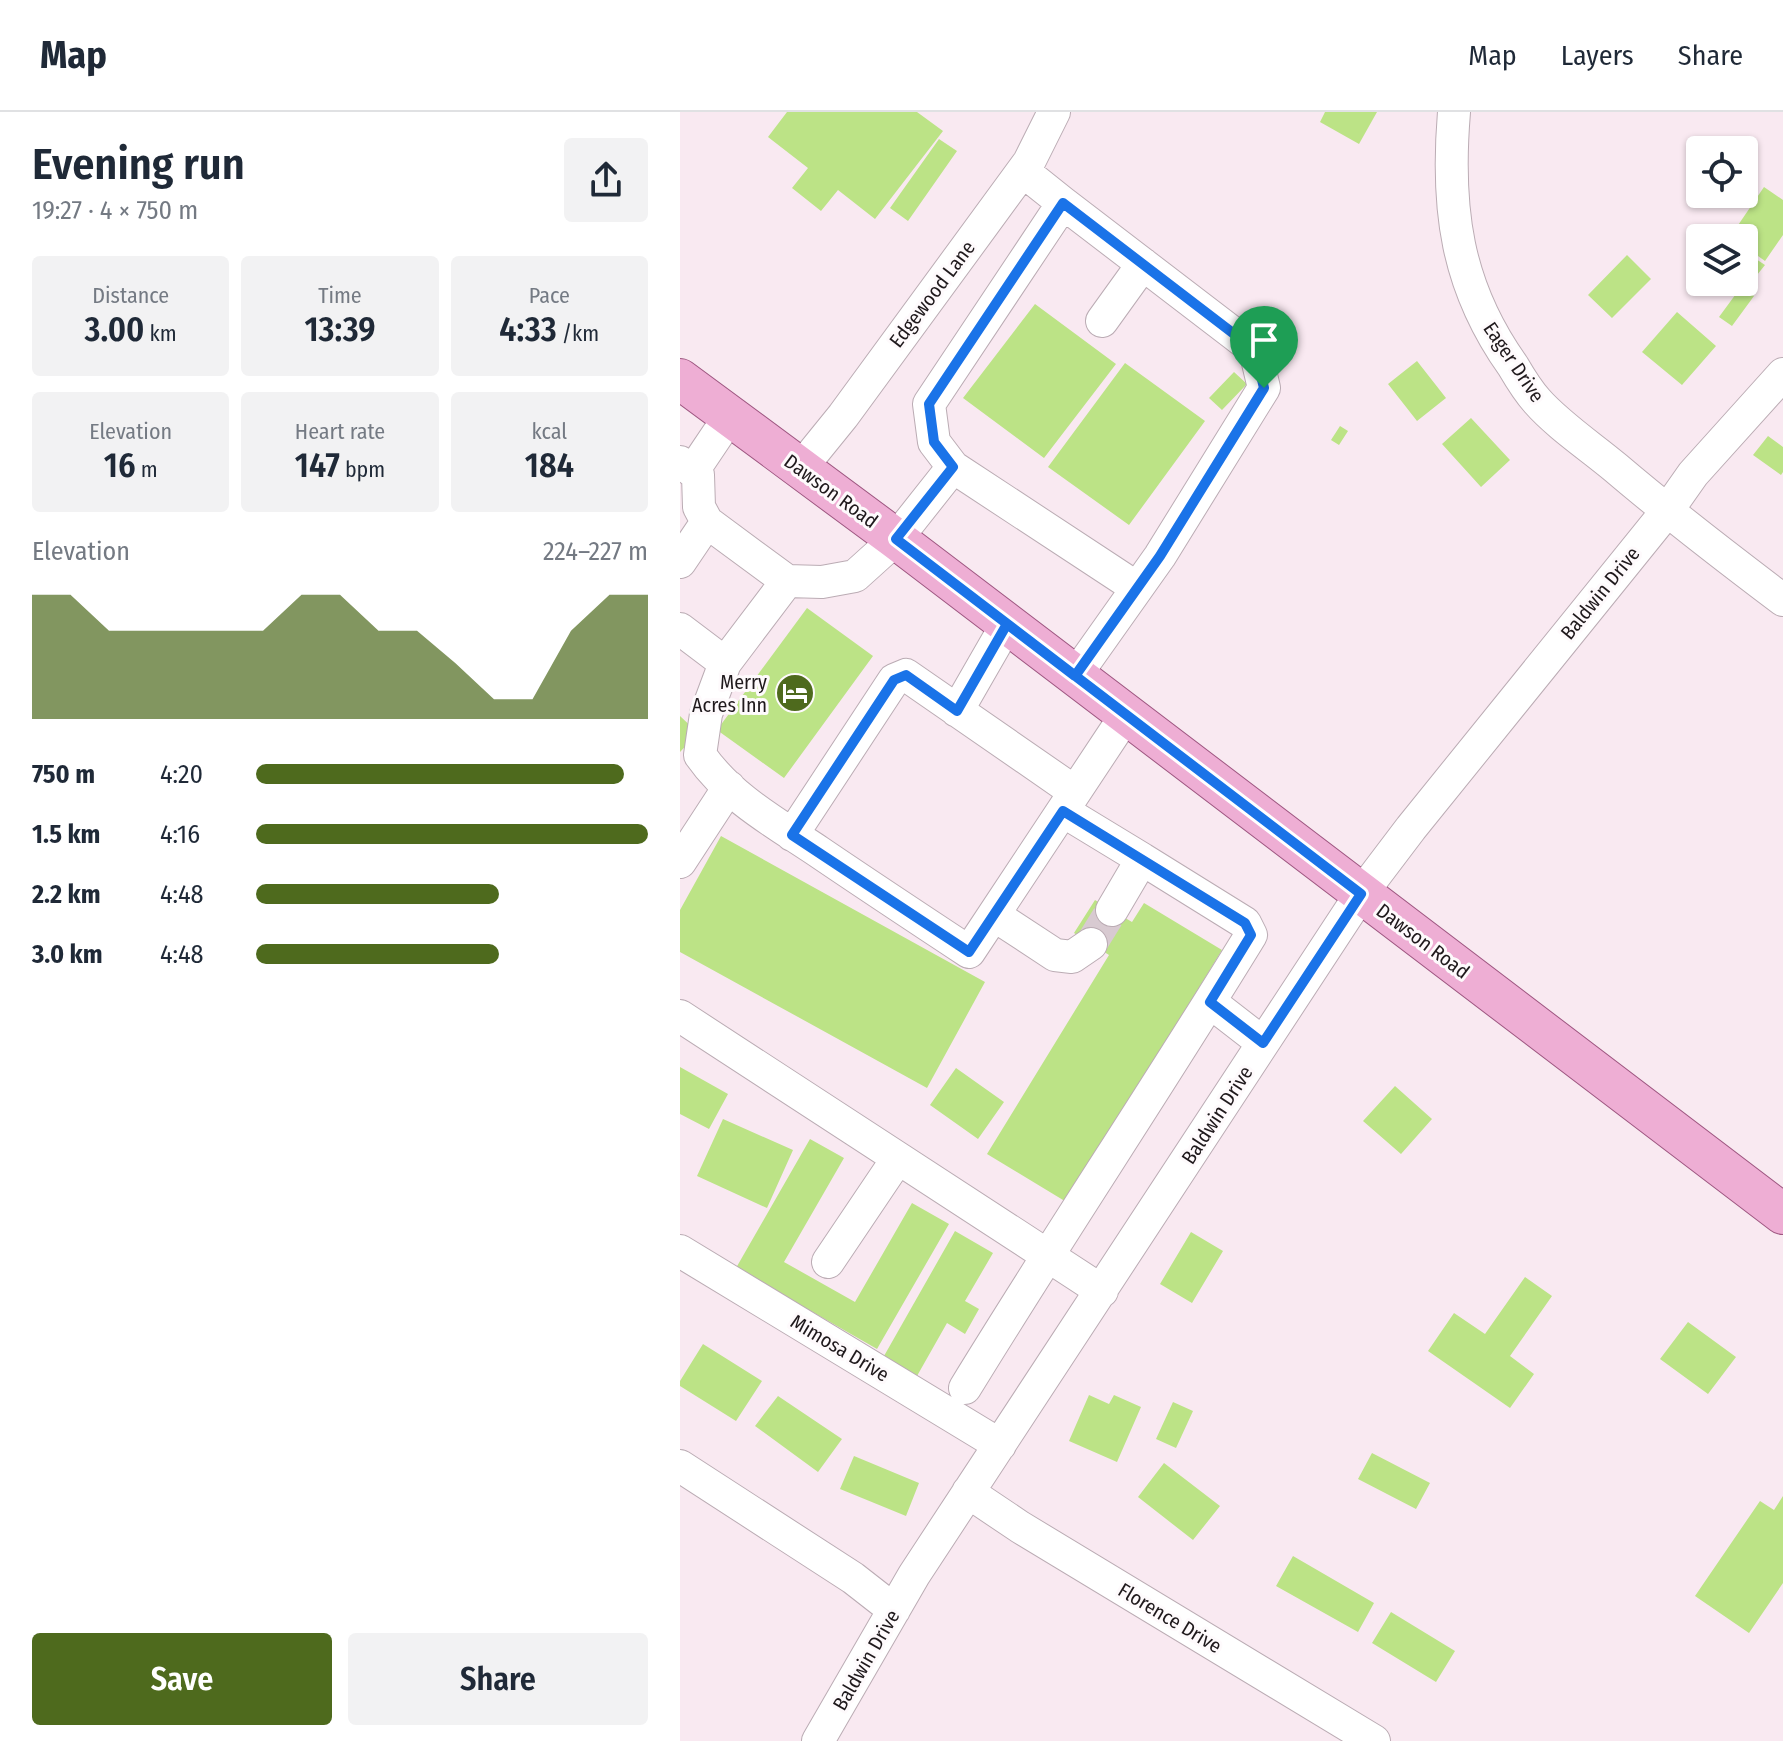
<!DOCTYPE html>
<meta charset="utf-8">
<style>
:root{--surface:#fff;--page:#f2f2f3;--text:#1f2937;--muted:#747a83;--line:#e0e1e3;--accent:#4e6a1d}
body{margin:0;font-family:"Fira Sans Condensed",sans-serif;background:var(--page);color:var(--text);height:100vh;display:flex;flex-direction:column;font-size:30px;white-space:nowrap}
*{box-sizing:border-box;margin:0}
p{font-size:26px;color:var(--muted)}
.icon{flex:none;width:44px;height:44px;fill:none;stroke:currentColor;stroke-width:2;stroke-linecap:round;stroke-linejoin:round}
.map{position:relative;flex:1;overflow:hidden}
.side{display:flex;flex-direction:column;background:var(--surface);width:680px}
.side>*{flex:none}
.buttons{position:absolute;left:1006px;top:24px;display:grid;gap:16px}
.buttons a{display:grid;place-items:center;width:72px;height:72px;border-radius:8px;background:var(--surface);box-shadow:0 2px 6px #0004;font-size:40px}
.pin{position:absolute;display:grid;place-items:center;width:68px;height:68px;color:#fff;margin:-82px -34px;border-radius:50% 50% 50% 0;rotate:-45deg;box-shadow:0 0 8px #0007}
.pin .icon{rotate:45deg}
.round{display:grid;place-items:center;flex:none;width:84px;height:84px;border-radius:8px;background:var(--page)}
.overview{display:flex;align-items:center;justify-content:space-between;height:136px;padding:0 32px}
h1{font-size:44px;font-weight:600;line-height:60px}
.stats{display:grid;grid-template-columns:repeat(3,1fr);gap:12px;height:136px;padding:8px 32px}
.stats div{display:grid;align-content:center;border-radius:8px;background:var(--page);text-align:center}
.stats b{font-size:34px;font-weight:600}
.stats small{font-size:22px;font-weight:400}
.stats p{font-size:22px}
.chart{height:224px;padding:16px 32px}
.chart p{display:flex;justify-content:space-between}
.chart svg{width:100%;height:144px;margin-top:8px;fill:var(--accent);opacity:.7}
.button{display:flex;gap:16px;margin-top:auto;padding:16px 32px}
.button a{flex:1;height:92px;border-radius:8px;background:var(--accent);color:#fff;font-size:32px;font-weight:600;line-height:92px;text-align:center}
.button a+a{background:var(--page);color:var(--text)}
ul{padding:0 32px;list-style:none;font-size:26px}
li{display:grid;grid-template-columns:128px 96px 1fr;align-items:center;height:60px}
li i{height:20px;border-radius:10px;background:var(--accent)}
header{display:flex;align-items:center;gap:48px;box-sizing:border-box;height:112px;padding:0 40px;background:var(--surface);border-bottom:2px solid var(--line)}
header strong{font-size:38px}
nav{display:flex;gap:44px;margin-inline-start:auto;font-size:28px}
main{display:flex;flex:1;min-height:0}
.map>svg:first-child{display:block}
</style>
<header>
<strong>Map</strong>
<nav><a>Map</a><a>Layers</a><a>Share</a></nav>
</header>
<main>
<section class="side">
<div class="overview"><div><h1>Evening run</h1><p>19:27 · 4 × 750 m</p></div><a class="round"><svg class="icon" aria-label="share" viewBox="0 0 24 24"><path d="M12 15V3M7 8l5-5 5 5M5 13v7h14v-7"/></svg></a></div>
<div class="stats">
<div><p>Distance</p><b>3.00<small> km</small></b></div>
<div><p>Time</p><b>13:39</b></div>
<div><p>Pace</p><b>4:33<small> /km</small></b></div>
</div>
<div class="stats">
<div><p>Elevation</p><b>16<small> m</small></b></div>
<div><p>Heart rate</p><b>147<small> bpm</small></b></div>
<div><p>kcal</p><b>184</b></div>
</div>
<div class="chart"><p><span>Elevation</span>224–227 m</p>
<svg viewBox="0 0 160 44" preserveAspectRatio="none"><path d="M0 44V6L10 6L20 17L30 17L40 17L50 17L60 17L70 6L80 6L90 17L100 17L110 27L120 38L130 38L140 17L150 6L160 6V44z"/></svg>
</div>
<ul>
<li><b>750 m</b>4:20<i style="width:94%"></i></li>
<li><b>1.5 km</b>4:16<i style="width:100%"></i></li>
<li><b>2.2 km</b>4:48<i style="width:62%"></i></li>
<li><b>3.0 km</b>4:48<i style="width:62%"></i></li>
</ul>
<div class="button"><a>Save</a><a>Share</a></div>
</section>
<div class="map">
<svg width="1103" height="1629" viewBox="0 0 1103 1629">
<rect width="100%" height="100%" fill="#f9e9f1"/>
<path fill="#bce386" d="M 107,0 L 237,0 L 263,19 L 195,107 L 158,78 L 141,99 L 112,76 L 128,56 L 88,25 Z
M 645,0 L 697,0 L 679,32 L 640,10 Z
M 259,27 L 277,39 L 228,109 L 210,96 Z
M 1084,75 L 1103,88 L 1103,123 L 1085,149 L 1064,134 L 1064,126 L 1050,125 Z
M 1064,139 L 1085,153 L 1077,163 L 1064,153 Z
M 947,143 L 971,167 L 932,206 L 908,183 Z
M 1061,175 L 1074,184 L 1052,214 L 1039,205 Z
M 355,192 L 436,252 L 364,346 L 283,286 Z
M 997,200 L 1036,234 L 1002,273 L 962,240 Z
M 737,249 L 766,286 L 737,309 L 708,272 Z
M 445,251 L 525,309 L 449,413 L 368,355 Z
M 554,260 L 567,272 L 542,298 L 529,286 Z
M 791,306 L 830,348 L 801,375 L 762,332 Z
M 660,314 L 668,319 L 659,333 L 651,328 Z
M 1088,324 L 1103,335 L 1103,360 L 1101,363 L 1073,343 Z
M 127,496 L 193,544 L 104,666 L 37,618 Z
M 0,604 L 18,621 L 0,640 Z
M 41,724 L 305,870 L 247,976 L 0,840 L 0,798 Z
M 415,788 L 452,810 L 464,791 L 542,838 L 388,1091 L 307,1042 L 429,843 L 394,821 Z
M 0,955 L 48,982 L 29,1017 L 0,1002 Z
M 276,956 L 324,990 L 298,1027 L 250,993 Z
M 715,974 L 752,1007 L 721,1042 L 683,1009 Z
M 43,1007 L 113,1038 L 87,1096 L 17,1064 Z
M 130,1027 L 164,1046 L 104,1150 L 175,1190 L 232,1091 L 269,1112 L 197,1237 L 56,1156 Z
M 275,1119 L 313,1141 L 285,1189 L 299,1197 L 285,1222 L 267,1211 L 237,1264 L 204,1244 Z
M 511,1120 L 543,1139 L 512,1191 L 480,1172 Z
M 845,1165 L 872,1184 L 830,1244 L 854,1262 L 830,1296 L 748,1239 L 774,1201 L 805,1222 Z
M 1008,1210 L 1056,1245 L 1028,1282 L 980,1247 Z
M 23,1232 L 82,1269 L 56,1309 L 0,1274 L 0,1269 Z
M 409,1283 L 429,1292 L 434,1283 L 461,1295 L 437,1350 L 389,1329 Z
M 98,1284 L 162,1327 L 138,1360 L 75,1314 Z
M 493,1290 L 513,1299 L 496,1336 L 476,1327 Z
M 692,1341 L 750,1371 L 736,1397 L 678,1367 Z
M 174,1344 L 239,1371 L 226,1404 L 160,1377 Z
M 484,1351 L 540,1394 L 513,1428 L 458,1385 Z
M 1103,1384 L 1103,1471 L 1069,1521 L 1015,1484 L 1080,1389 L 1094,1398 Z
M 613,1444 L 694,1491 L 678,1520 L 596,1474 Z
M 711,1500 L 775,1539 L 756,1570 L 692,1531 Z"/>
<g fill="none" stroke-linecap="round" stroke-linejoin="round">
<path stroke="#d8cad1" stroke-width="32" stroke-dasharray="32 16" stroke-linecap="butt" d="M 411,832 L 432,798"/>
<defs>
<path id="minor" d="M 774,0 C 766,96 776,174 833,254 C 840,266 848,279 857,289 C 878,313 911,335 936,356 C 990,402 1046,445 1103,488
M 383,91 L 575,238 L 584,276 L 480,444 L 395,564
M 422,209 L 463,152
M 0,350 L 18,363 L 19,395 L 27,410 L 0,450
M 273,355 L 457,476
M 120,357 L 163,304 L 349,50 L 374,0
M 13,359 L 50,304
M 27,410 L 107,469 L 142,470 L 175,464 L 216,427 L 273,355 L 254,330 L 249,292 L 383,91 L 343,59
M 0,517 L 45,551 L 26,602 L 20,643 C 51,687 96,711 139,740 C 189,774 239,807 289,840 L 446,603
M 45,551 L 107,469
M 277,599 L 327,512
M 383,699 L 462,747 L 432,798
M 112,723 L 214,568 L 226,563 L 395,680
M 0,750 L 49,675
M 314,803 L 375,843 L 392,845 L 411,832
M 530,890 L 583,931
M 0,904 L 422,1179
M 0,1139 L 320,1333
M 148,1150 L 218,1046
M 285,1276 C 378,1124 478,975 571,823 L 565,811 L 462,747
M 0,1354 L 173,1466 L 214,1498
M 288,1380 L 340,1415 L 694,1629
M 138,1629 L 234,1463 L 681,782 L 731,716 L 987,399 L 1013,362 L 1103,262"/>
<path id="major" d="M 0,267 L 216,427 L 1103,1102"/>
</defs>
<use href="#minor" stroke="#bbacb4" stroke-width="34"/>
<use href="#major" stroke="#9e5781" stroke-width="42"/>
<use href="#minor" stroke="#fff" stroke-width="32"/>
<use href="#major" stroke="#eeaed4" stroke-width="40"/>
</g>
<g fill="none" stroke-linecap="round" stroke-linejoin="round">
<defs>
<path id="route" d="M 584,276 L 480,444 L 395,564 L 327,512 L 277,599 L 226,563 L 214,568 L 112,723 L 289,840 L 383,699 L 565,811 L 571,823 L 530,890 L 583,931 L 681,782 L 216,427 L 273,355 L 254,330 L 249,292 L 383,91 L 575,238 L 584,276"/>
</defs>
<use href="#route" stroke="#fff" stroke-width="16"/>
<use href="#route" stroke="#1a73e8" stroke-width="10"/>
</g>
<defs>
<symbol id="hotel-disc" viewBox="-11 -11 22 22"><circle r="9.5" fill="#4e6a1d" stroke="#fefafc"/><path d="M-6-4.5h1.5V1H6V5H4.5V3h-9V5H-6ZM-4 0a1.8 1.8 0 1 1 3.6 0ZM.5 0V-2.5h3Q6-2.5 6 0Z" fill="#fff"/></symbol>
</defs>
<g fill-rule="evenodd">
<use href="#hotel-disc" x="93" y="559" width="44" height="44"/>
</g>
<g text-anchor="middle" stroke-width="6" stroke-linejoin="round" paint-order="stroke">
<g font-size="20" fill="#1f191c" stroke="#fefafc">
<text transform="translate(252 182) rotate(-53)" y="7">Edgewood Lane</text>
<text transform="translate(834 250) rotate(56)" y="7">Eager Drive</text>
<text transform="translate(151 379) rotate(36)" y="7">Dawson Road</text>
<text transform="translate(920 481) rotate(-51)" y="7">Baldwin Drive</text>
<text transform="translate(743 829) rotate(37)" y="7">Dawson Road</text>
<text transform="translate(537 1003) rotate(-57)" y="7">Baldwin Drive</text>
<text transform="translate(160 1236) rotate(31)" y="7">Mimosa Drive</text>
<text transform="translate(490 1506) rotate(31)" y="7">Florence Drive</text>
<text transform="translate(186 1548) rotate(-60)" y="7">Baldwin Drive</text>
</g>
<g font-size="20" fill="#1f191c" stroke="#fefafc" text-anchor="end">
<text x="87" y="577">Merry<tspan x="87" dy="23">Acres Inn</tspan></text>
</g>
</g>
</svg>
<div class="buttons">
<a><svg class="icon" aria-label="locate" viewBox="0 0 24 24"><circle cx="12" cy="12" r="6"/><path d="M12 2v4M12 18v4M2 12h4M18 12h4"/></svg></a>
<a><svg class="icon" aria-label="layers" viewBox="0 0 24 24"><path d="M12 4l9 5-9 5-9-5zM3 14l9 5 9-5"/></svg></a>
</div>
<div class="pin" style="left:584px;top:276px;background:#1e9e55"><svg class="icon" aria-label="arrive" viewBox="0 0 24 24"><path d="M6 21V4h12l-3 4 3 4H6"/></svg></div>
</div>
</main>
